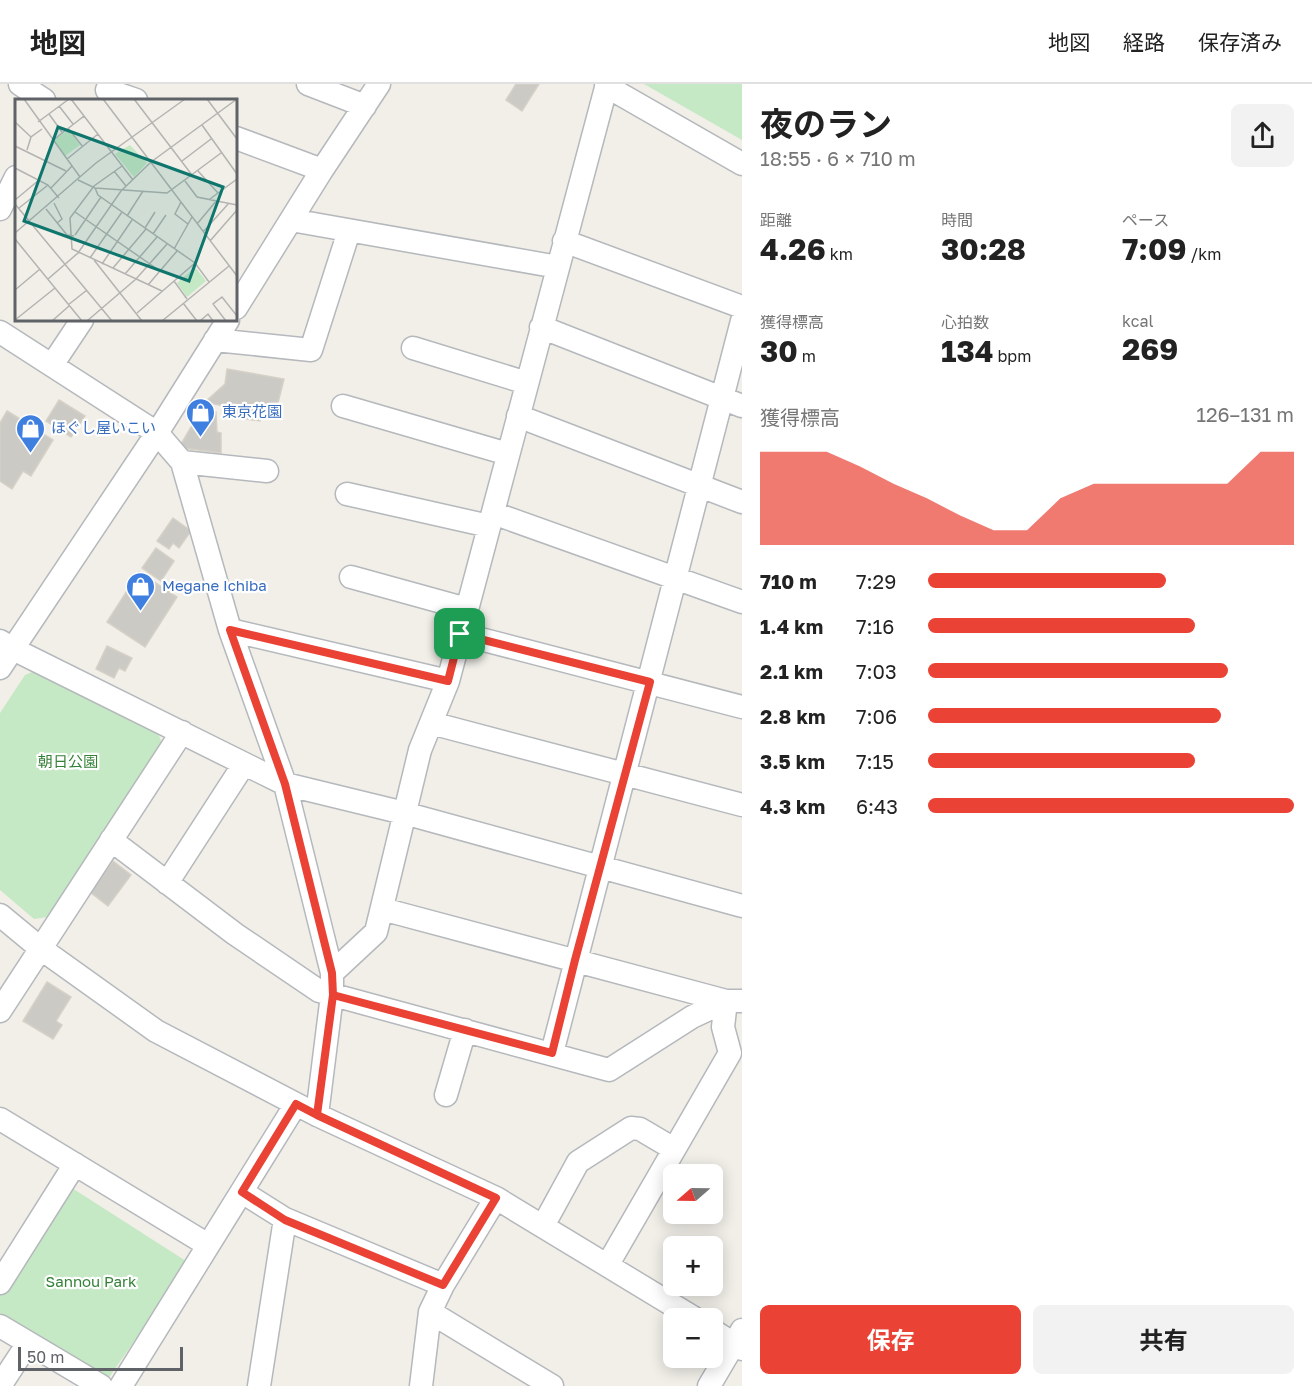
<!DOCTYPE html>
<html lang="ja">
<meta charset="utf-8">
<style>
:root{--surface:#fff;--page:#f2f2f2;--text:#222;--muted:#767676;--line:#e0e0e0;--accent:#ea4335}
body{margin:0;font-family:"Golos Text","Noto Sans JP",sans-serif;background:var(--page);color:var(--text);height:100vh;display:flex;flex-direction:column;font-size:22px;white-space:nowrap}
*{box-sizing:border-box;margin:0}
p{font-size:20px;color:var(--muted)}
.icon{flex:none;width:33px;height:33px;fill:none;stroke:currentColor;stroke-width:2;stroke-linecap:round;stroke-linejoin:round}
.map{position:relative;flex:1;overflow:hidden}
.side{display:flex;flex-direction:column;background:var(--surface);width:570px}
.side>*{flex:none}
.needle{width:39px;rotate:250deg}
.fabs{position:absolute;left:663px;top:1080px;display:grid;gap:12px}
.fabs a{display:grid;place-items:center;width:60px;height:60px;border-radius:9px;background:var(--surface);box-shadow:0 3px 15px #0003;font-size:30px}
.scale{position:absolute;left:18px;bottom:15px;width:165px;box-sizing:border-box;padding-left:6px;border:3px solid #5f6368;border-top:0;font-size:16px;line-height:21px;white-space:nowrap;color:#5f6368;-webkit-text-stroke:4px #fff;paint-order:stroke}
.pin{position:absolute;display:grid;place-items:center;width:51px;height:51px;color:#fff;margin:-26px;border-radius:12px;box-shadow:0 3px 9px #0006}
.round{display:grid;place-items:center;flex:none;width:63px;height:63px;border-radius:9px;background:var(--page)}
.summary{display:flex;align-items:center;justify-content:space-between;height:102px;padding:0 18px}
h1{font-size:33px;font-weight:700;line-height:45px}
.stats{display:grid;grid-template-columns:repeat(3,1fr);gap:9px;height:102px;padding:6px 18px}
.stats div{display:grid;align-content:center}
.stats b{font-size:30px;font-weight:700}
.stats small{font-size:16px;font-weight:400}
.stats p{font-size:16px}
.chart{height:168px;padding:12px 18px}
.chart p{display:flex;justify-content:space-between}
.chart svg{width:100%;height:108px;margin-top:6px;fill:var(--accent);opacity:.7}
.button{display:flex;gap:12px;margin-top:auto;padding:12px 18px}
.button a{flex:1;height:69px;border-radius:9px;background:var(--accent);color:#fff;font-size:24px;font-weight:700;line-height:69px;text-align:center}
.button a+a{background:var(--page);color:var(--text)}
ul{padding:0 18px;list-style:none;font-size:20px}
li{display:grid;grid-template-columns:96px 72px 1fr;align-items:center;height:45px}
li i{height:15px;border-radius:8px;background:var(--accent)}
header{display:flex;align-items:center;gap:36px;box-sizing:border-box;height:84px;padding:0 30px;background:var(--surface);border-bottom:2px solid var(--line)}
header strong{font-size:28px}
nav{display:flex;gap:33px;margin-inline-start:auto;font-size:21px}
main{display:flex;flex:1;min-height:0}
.map>svg:first-child{display:block}
</style>
<header>
<strong>地図</strong>
<nav><a>地図</a><a>経路</a><a>保存済み</a></nav>
</header>
<main>
<div class="map">
<svg width="742" height="1302" viewBox="0 0 742 1302">
<rect width="100%" height="100%" fill="#f1efe8"/>
<path fill="#c5e8c5" d="M 644,0 L 742,0 L 742,56 Z
M 37,586 L 157,647 L 162,659 L 47,833 L 34,835 L 0,806 L 0,629 L 25,591 Z
M 72,1104 L 189,1179 L 105,1299 L 0,1229 L 0,1211 Z"/>
<path fill="#cccac5" stroke="#d6d1c6" stroke-width="1.5" d="M 516,0 L 539,0 L 522,27 L 506,16 Z
M 227,285 L 284,295 L 276,327 L 261,326 L 260,337 L 228,332 L 229,323 L 205,318 L 225,300 Z
M 59,316 L 85,332 L 71,353 L 46,337 Z
M 201,326 L 216,328 L 217,348 L 221,349 L 221,369 L 183,364 L 181,360 Z
M 7,327 L 30,341 L 33,337 L 38,340 L 35,345 L 53,356 L 31,392 L 23,387 L 12,405 L 0,397 L 0,339 Z
M 173,434 L 191,447 L 179,464 L 173,459 L 169,465 L 157,457 Z
M 156,464 L 174,477 L 161,497 L 142,484 Z
M 139,488 L 177,513 L 145,563 L 107,538 Z
M 107,562 L 132,574 L 125,587 L 119,584 L 114,594 L 96,585 Z
M 113,777 L 131,791 L 108,822 L 90,808 Z
M 47,898 L 71,913 L 56,937 L 62,941 L 53,955 L 23,937 Z"/>
<g fill="none" stroke-linecap="round" stroke-linejoin="round">
<defs>
<path id="minor" d="M 20,0 L 44,16
M 308,0 L 365,22
M 606,2 L 742,80
M 107,6 L 136,16
M 236,54 L 322,86
M 0,125 L 16,93
M 291,136 L 558,183
M 564,157 L 742,223
M 236,224 L 322,86 L 379,0
M 541,243 L 742,322
M 0,248 L 157,349 L 182,378 L 230,546 L 285,700 L 332,889 L 332,911 L 317,1031
M 215,256 L 311,266 L 349,147
M 413,264 L 527,299
M 52,281 L 82,236
M 343,322 L 508,370
M 518,332 L 742,418
M 182,378 L 267,387
M 347,410 L 489,442
M 493,429 L 742,518
M 351,493 L 467,525
M 230,546 L 448,597
M 461,550 L 742,623
M 0,557 L 13,565 L 285,700 L 404,729 L 742,822
M 0,584 L 157,349 L 228,236
M 431,639 L 742,721
M 111,756 L 235,850 L 319,907 L 609,986 L 692,933 L 726,917
M 167,799 L 244,680
M 382,825 L 726,917 L 742,917
M 0,831 L 40,864 L 156,947 L 317,1031 L 496,1114 L 694,1234
M 332,889 L 376,848 L 420,666 L 448,597 L 607,0
M 0,927 L 182,648
M 552,969 L 742,237
M 446,1011 L 465,946
M 0,1035 L 208,1161
M 242,1108 L 285,1135 L 443,1201
M 543,1142 L 578,1078 L 631,1044 L 640,1045 L 674,1065
M 608,1180 L 730,969 L 723,943 L 726,917
M 0,1199 L 75,1080
M 430,1228 L 552,1302
M 0,1242 L 101,1302
M 712,1246 L 742,1265
M 0,1302 L 28,1259
M 121,1302 L 296,1020
M 259,1302 L 285,1135
M 421,1302 L 430,1228 L 443,1201 L 496,1114
M 709,1302 L 742,1246"/>
</defs>
<use href="#minor" stroke="#b5b8bc" stroke-width="25"/>
<use href="#minor" stroke="#fff" stroke-width="22"/>
</g>
<g fill="none" stroke-linecap="round" stroke-linejoin="round">
<defs>
<path id="route" d="M 460,550 L 448,597 L 230,546 L 285,700 L 332,889 L 333,911 L 317,1031 L 496,1114 L 443,1201 L 285,1136 L 242,1108 L 296,1020 L 317,1031 L 333,911 L 552,969 L 575,876 L 650,598 L 460,550"/>
</defs>
<use href="#route" stroke="#fff" stroke-width="12"/>
<use href="#route" stroke="#ea4335" stroke-width="8"/>
</g>
<defs>
<symbol id="shop-pin" viewBox="-11 -11 22 30"><path d="M0 17L-7.5 6A9.5 9.5 0 1 1 7.5 6Z" fill="#3f7fe0" stroke="#fff"/><path d="M-5-2.5h2.3a2.7 3.5 0 0 1 5.4 0H5L5.5 6h-11ZM-1.5-2.5h3a1.5 2.3 0 0 0-3 0Z" fill="#fff"/></symbol>
</defs>
<g fill-rule="evenodd">
<use href="#shop-pin" x="184" y="312" width="33" height="45"/>
<use href="#shop-pin" x="14" y="328" width="33" height="45"/>
<use href="#shop-pin" x="124" y="486" width="33" height="45"/>
</g>
<g text-anchor="middle" stroke-width="4.5" stroke-linejoin="round" paint-order="stroke">
<g font-size="15" fill="#366cbe" stroke="#fff" text-anchor="start">
<text x="222" y="333">東京花園</text>
<text x="51" y="349">ほぐし屋いこい</text>
<text x="162" y="507">Megane Ichiba</text>
</g>
<g font-size="15" fill="#348238" stroke="#fff">
<text x="68" y="683">朝日公園</text>
<text x="91" y="1203">Sannou Park</text>
</g>
</g>
<g transform="translate(15 15)">
<rect width="222" height="222" fill="#f1efe8"/>
<path d="M 54,31 L 65,46 L 50,57 L 39,41 ZM 115,46 L 132,64 L 119,78 L 100,55 ZM 180,168 L 191,182 L 172,198 L 162,184 Z" fill="#c5e8c5"/>
<path fill="none" stroke="#b3b3b1" stroke-width="1.5" d="M 9,0 L 65,78M 56,0 L 118,81M 88,0 L 222,177M 119,0 L 177,76M 192,0 L 222,40M 44,7 L 58,25M 34,15 L 47,33M 0,23 L 16,38M 23,23 L 54,0M 187,26 L 222,75M 53,29 L 68,48M 37,42 L 69,17M 0,47 L 51,72M 12,51 L 16,38 L 27,30M 52,60 L 83,35M 167,62 L 196,40M 107,67 L 79,87 L 55,119 L 57,150 L 147,192M 0,69 L 33,86 L 44,99M 99,72 L 111,87M 183,72 L 203,94M 63,81 L 80,89 L 152,94 L 206,54M 170,82 L 182,98 L 222,106M 36,89 L 57,67M 80,89 L 83,96 L 180,164 L 194,183M 195,100 L 222,80M 0,101 L 24,81M 166,103 L 160,115 L 173,125M 39,104 L 47,120 L 42,124M 0,105 L 97,222M 4,109 L 33,86M 31,110 L 52,136 L 59,137M 60,113 L 145,172M 112,117 L 128,92M 182,125 L 202,101M 130,129 L 140,113M 188,133 L 214,104M 0,134 L 81,64 L 170,0M 138,135 L 151,116M 60,136 L 86,98M 0,140 L 67,222M 195,142 L 222,111M 159,150 L 177,118M 75,159 L 107,113M 79,161 L 127,222M 87,165 L 117,121M 98,169 L 131,130M 110,175 L 142,138M 33,180 L 63,154 L 106,92 L 136,63 L 222,0M 159,182 L 172,200M 133,186 L 162,152M 0,191 L 25,170M 168,204 L 182,222M 53,206 L 72,191M 122,214 L 180,164M 0,221 L 40,189M 37,222 L 54,207M 72,222 L 121,180 L 152,145M 147,222 L 214,167M 185,222 L 193,215 L 198,222M 211,222 L 198,205 L 207,198 L 222,217"/>
<path fill="#0f766e" fill-opacity="0.15" stroke="#0f766e" stroke-width="3" d="M 43,28 L 208,88 L 174,182 L 9,122 Z"/>
<rect width="222" height="222" fill="none" stroke="#5f6368" stroke-width="3"/>
</g>
</svg>
<div class="fabs">
<a><svg class="needle" viewBox="-14 -14 28 28"><path d="M0-13l5 13h-10z" fill="#e53935"/><path d="M0 13l5-13h-10z" fill="#767676"/></svg></a>
<a>+</a>
<a>−</a>
</div>
<div class="scale">50 m</div>
<div class="pin" style="left:460px;top:550px;background:#1e9e55"><svg class="icon" aria-label="arrive" viewBox="0 0 24 24"><path d="M6 21V4h12l-3 4 3 4H6"/></svg></div>
</div>
<section class="side">
<div class="summary"><div><h1>夜のラン</h1><p>18:55 · 6 × 710 m</p></div><a class="round"><svg class="icon" aria-label="share" viewBox="0 0 24 24"><path d="M12 15V3M7 8l5-5 5 5M5 13v7h14v-7"/></svg></a></div>
<div class="stats">
<div><p>距離</p><b>4.26<small> km</small></b></div>
<div><p>時間</p><b>30:28</b></div>
<div><p>ペース</p><b>7:09<small> /km</small></b></div>
</div>
<div class="stats">
<div><p>獲得標高</p><b>30<small> m</small></b></div>
<div><p>心拍数</p><b>134<small> bpm</small></b></div>
<div><p>kcal</p><b>269</b></div>
</div>
<div class="chart"><p><span>獲得標高</span>126–131 m</p>
<svg viewBox="0 0 160 44" preserveAspectRatio="none"><path d="M0 44V6L10 6L20 6L30 12L40 19L50 25L60 32L70 38L80 38L90 25L100 19L110 19L120 19L130 19L140 19L150 6L160 6V44z"/></svg>
</div>
<ul>
<li><b>710 m</b>7:29<i style="width:65%"></i></li>
<li><b>1.4 km</b>7:16<i style="width:73%"></i></li>
<li><b>2.1 km</b>7:03<i style="width:82%"></i></li>
<li><b>2.8 km</b>7:06<i style="width:80%"></i></li>
<li><b>3.5 km</b>7:15<i style="width:73%"></i></li>
<li><b>4.3 km</b>6:43<i style="width:100%"></i></li>
</ul>
<div class="button"><a>保存</a><a>共有</a></div>
</section>
</main>
